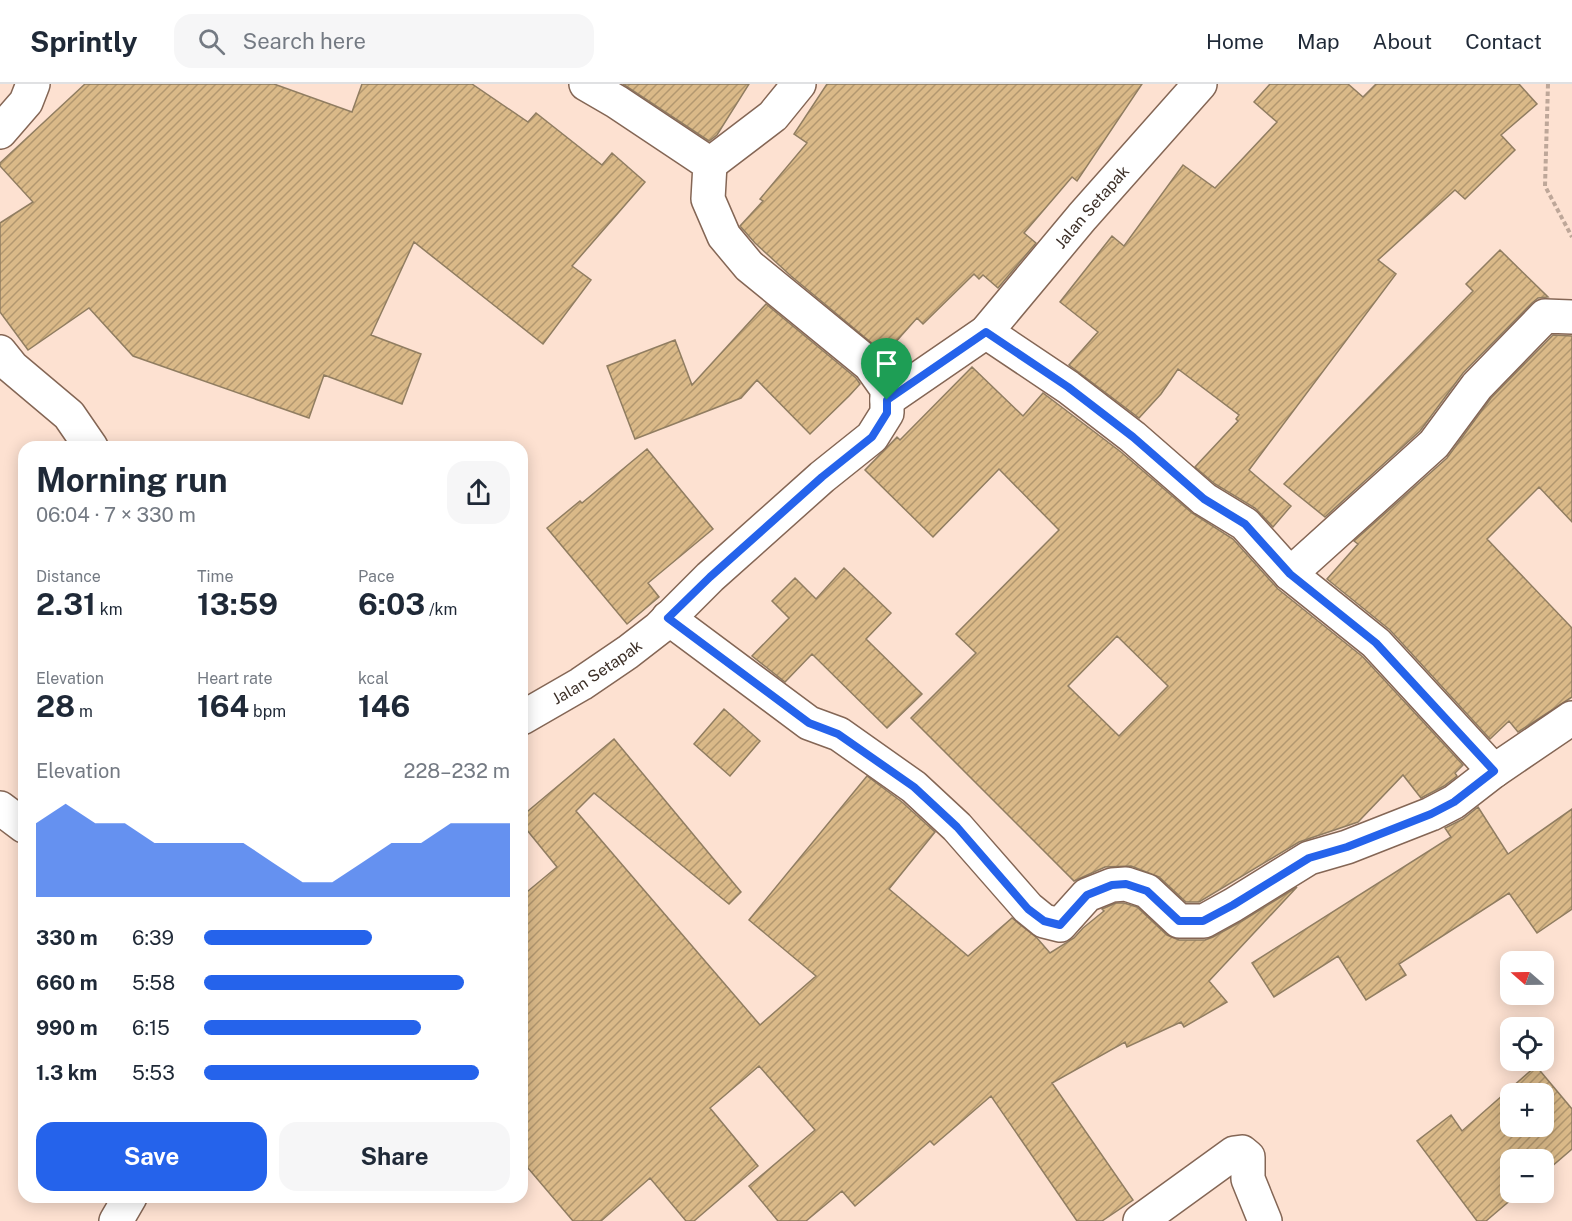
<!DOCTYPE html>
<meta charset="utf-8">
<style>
:root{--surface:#fff;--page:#f6f6f7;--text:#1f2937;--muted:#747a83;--line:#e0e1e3;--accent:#2563eb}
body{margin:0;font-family:"Public Sans",sans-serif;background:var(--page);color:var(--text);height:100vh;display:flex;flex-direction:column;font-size:22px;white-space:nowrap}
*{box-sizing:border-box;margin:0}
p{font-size:20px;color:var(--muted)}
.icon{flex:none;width:33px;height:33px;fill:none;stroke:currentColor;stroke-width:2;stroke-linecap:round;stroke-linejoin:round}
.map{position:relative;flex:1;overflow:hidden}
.panel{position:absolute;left:18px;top:357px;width:510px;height:762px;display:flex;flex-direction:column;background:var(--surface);border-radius:18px;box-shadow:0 3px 15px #0003}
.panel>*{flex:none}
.needle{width:39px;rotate:290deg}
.fabs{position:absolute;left:1500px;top:867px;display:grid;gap:12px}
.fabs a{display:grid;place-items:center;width:54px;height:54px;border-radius:12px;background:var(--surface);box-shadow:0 3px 15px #0003;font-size:30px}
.pin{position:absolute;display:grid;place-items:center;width:51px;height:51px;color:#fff;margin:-62px -26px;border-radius:50% 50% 50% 0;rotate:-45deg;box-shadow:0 0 6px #0007}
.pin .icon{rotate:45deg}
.round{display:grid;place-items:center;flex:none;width:63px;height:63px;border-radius:18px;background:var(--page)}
.summary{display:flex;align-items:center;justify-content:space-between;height:102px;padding:0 18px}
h1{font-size:33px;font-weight:700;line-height:45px}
.figures{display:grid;grid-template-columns:repeat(3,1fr);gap:9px;height:102px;padding:6px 18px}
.figures div{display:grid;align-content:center}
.figures b{font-size:30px;font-weight:700}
.figures small{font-size:16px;font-weight:400}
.figures p{font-size:16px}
.chart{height:168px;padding:12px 18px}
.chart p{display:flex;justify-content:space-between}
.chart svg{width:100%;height:108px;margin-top:6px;fill:var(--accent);opacity:.7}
.cta{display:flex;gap:12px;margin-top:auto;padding:12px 18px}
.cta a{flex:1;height:69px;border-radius:18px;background:var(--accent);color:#fff;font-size:24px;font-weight:700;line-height:69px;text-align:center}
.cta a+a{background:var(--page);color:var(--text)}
ul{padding:0 18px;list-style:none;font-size:20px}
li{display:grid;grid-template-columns:96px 72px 1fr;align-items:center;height:45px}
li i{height:15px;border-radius:8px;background:var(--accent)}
header{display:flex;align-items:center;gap:36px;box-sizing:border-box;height:84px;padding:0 30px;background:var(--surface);border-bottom:2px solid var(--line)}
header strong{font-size:28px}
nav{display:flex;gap:33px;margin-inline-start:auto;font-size:21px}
.search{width:420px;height:54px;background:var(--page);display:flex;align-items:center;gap:15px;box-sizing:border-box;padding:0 21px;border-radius:18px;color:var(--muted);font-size:22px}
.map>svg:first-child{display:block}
</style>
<header>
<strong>Sprintly</strong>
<div class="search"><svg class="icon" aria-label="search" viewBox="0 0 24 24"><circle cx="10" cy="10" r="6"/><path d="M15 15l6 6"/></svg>Search here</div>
<nav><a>Home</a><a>Map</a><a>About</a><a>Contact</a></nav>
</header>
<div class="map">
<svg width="1572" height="1137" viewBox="0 0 1572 1137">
<defs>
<pattern id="building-hatch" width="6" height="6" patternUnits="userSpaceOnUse" patternTransform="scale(1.5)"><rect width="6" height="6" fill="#dab988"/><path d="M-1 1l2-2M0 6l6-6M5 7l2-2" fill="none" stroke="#b2976f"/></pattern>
</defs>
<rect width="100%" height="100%" fill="#fde1d1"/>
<path fill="url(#building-hatch)" stroke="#907d61" stroke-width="1.5" fill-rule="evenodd" d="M 85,0 L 274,0 L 352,28 L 362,0 L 472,0 L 528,38 L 536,29 L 602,81 L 612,69 L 645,98 L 572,182 L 591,196 L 543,260 L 414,158 L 371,251 L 421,270 L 402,320 L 324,291 L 309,334 L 133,272 L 89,224 L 28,266 L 0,228 L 0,139 L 33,118 L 0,82 L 0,79 Z
M 623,0 L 749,0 L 717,51 L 709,57 Z
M 827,0 L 1142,0 L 1077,97 L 1072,93 L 1024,149 L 1036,159 L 998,204 L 983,191 L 979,195 L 974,190 L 923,240 L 917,234 L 885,270 L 791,192 L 755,159 L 740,142 L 763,117 L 760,115 L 807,59 L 794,50 Z
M 1270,0 L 1348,0 L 1363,13 L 1376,0 L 1519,0 L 1537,20 L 1501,51 L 1515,66 L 1465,115 L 1455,106 L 1378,176 L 1396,190 L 1249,386 L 1291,422 L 1273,443 L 1255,424 L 1215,400 L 1195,383 L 1238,337 L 1236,335 L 1239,331 L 1178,285 L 1161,310 L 1139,334 L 1069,281 L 1098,248 L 1060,218 L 1112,152 L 1124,162 L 1183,81 L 1215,104 L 1277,38 L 1254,18 Z
M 1500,166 L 1548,213 L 1538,214 L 1532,219 L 1463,289 L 1420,347 L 1325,433 L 1284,400 L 1473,207 L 1466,200 Z
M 766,220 L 856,294 L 860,300 L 849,312 L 810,350 L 757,296 L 741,314 L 635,355 L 607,282 L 675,256 L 692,301 Z
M 1553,251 L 1572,252 L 1572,438 L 1539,403 L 1487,455 L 1572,544 L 1572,613 L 1518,648 L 1509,637 L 1490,655 L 1390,546 L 1327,495 L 1358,460 L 1354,457 L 1447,374 L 1491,314 Z
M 972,283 L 1023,332 L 1043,309 L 1121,368 L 1192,429 L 1233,455 L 1278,505 L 1363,573 L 1463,681 L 1455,689 L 1457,692 L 1444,702 L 1421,714 L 1403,691 L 1358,738 L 1299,758 L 1199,818 L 1186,818 L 1159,793 L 1131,782 L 1105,783 L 1074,797 L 911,634 L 976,569 L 956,550 L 1059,446 L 999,385 L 933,453 L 865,386 L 897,353 L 900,356 ZM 1117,552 L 1168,602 L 1119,652 L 1068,602 Z
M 647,365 L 713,445 L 648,499 L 659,513 L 627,540 L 547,444 L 580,417 L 582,419 Z
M 844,484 L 891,529 L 866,555 L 922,610 L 887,644 L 812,570 L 785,598 L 752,572 L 789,534 L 772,517 L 795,494 L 816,515 Z
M 724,625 L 760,657 L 730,692 L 694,660 Z
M 614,655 L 741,808 L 729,820 L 594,709 L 576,727 L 760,941 L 816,892 L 749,836 L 867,692 L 902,718 L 935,748 L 889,805 L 968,872 L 1012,834 L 1037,854 L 1050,869 L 1074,854 L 1083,844 L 1104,827 L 1102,825 L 1116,819 L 1124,819 L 1137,823 L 1167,851 L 1179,856 L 1205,856 L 1213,853 L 1242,837 L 1297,803 L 1209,897 L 1227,918 L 1184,943 L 1181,938 L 1127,963 L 1125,958 L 1052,999 L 1133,1116 L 1102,1137 L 1077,1137 L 991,1012 L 934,1061 L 930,1057 L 855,1122 L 842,1107 L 806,1137 L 778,1137 L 749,1102 L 815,1046 L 759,982 L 710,1024 L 758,1082 L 694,1137 L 686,1137 L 650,1094 L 601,1137 L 573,1137 L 522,1077 L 522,812 L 557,783 L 522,740 L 522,732 Z
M 1478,723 L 1508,770 L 1572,725 L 1572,825 L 1537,849 L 1509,809 L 1399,880 L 1406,891 L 1366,916 L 1338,872 L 1274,913 L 1252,879 L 1451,753 L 1445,744 L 1463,735 Z
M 1536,982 L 1572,1025 L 1572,1065 L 1544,1089 L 1544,1076 L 1510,1076 L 1510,1108 L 1520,1108 L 1486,1137 L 1477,1137 L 1417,1057 L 1451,1031 L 1462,1047 ZM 1510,1010 L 1544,1010 L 1544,1042 L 1510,1042 Z"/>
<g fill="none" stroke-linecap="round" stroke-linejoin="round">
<defs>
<g id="minor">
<path d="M 0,48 L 26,18 L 33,0"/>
<path d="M 710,80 L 773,32 L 799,0"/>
<path d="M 986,248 L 1068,303 L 1133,353 L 1204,415 L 1245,440 L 1290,490 L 1376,559 L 1494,687"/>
<path d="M 0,268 L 12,283 L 69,331 L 91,363"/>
<path id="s1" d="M 887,316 L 986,248 L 1082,133 L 1200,0"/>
<path d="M 1290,490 L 1434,360 L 1477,302 L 1545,232 L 1572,233"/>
<path d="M 668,534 L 809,639 L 839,650 L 914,703 L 957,743 L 1028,824 L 1044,837 L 1060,841 L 1087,811 L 1112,801 L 1126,800 L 1147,807 L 1179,837 L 1204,837 L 1233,821 L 1309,774 L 1347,763 L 1431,730 L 1454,718 L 1494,687 L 1572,634"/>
<path id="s2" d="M 522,634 L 581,600 L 628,568 L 659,544 L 710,493 L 822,393 L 872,353 L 887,329 L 887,305 L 870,281 L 749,182 L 724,152 L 708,115 L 710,80 L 617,18 L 586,0"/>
<path d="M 0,724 L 24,742"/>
<path d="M 116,1137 L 130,1113"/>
<path d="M 1140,1137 L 1234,1069 L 1242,1068 L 1248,1073 L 1248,1095 L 1265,1137"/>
</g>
</defs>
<use href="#minor" stroke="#846655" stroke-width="36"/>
<path stroke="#bea799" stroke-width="4" stroke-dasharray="4.5 3" stroke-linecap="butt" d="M 1548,0 L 1545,102 L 1572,153"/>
<use href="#minor" stroke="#fff" stroke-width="33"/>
</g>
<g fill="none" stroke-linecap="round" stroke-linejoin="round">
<defs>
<path id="route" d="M 986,248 L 1068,303 L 1133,353 L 1204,415 L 1245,440 L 1290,490 L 1376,559 L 1494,687 L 1454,718 L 1431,730 L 1347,763 L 1309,774 L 1233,821 L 1203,837 L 1179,837 L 1147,807 L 1126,800 L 1112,801 L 1087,811 L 1060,841 L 1044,837 L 1028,825 L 957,743 L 914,703 L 838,650 L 809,639 L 668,534 L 710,493 L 822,393 L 872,353 L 887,329 L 887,316 Z"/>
</defs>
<use href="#route" stroke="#fff" stroke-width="12"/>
<use href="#route" stroke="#2563eb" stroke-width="8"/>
</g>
<g text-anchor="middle" stroke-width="4.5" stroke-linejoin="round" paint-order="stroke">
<g font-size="16" fill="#3d3028" stroke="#faf3ef">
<text dy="6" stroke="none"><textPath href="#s1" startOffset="284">Jalan Setapak</textPath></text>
<text dy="6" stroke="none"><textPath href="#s2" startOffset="88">Jalan Setapak</textPath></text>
</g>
</g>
</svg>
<div class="fabs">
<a><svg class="needle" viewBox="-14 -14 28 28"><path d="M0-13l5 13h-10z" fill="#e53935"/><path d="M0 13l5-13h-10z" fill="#747a83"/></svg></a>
<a><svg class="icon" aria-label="locate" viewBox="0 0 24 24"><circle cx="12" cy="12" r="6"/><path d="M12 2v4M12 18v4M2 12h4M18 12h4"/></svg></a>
<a>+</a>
<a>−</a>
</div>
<div class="pin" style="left:887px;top:316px;background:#1e9e55"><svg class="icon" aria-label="arrive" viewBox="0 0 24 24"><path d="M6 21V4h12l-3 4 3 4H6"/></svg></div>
<section class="panel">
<div class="summary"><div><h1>Morning run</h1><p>06:04 · 7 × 330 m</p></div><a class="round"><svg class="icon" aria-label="share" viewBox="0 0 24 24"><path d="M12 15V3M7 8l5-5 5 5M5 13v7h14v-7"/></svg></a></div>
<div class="figures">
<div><p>Distance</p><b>2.31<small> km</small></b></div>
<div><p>Time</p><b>13:59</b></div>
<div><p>Pace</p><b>6:03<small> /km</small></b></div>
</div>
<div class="figures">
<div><p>Elevation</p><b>28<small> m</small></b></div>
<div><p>Heart rate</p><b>164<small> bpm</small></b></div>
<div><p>kcal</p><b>146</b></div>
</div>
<div class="chart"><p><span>Elevation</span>228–232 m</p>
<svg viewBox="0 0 160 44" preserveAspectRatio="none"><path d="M0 44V14L10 6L20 14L30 14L40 22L50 22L60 22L70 22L80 30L90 38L100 38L110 30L120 22L130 22L140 14L150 14L160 14V44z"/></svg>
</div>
<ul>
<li><b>330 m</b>6:39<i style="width:55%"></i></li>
<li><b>660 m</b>5:58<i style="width:85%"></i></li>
<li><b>990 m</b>6:15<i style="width:71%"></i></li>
<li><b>1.3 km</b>5:53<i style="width:90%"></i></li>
</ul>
<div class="cta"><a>Save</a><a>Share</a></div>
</section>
</div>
